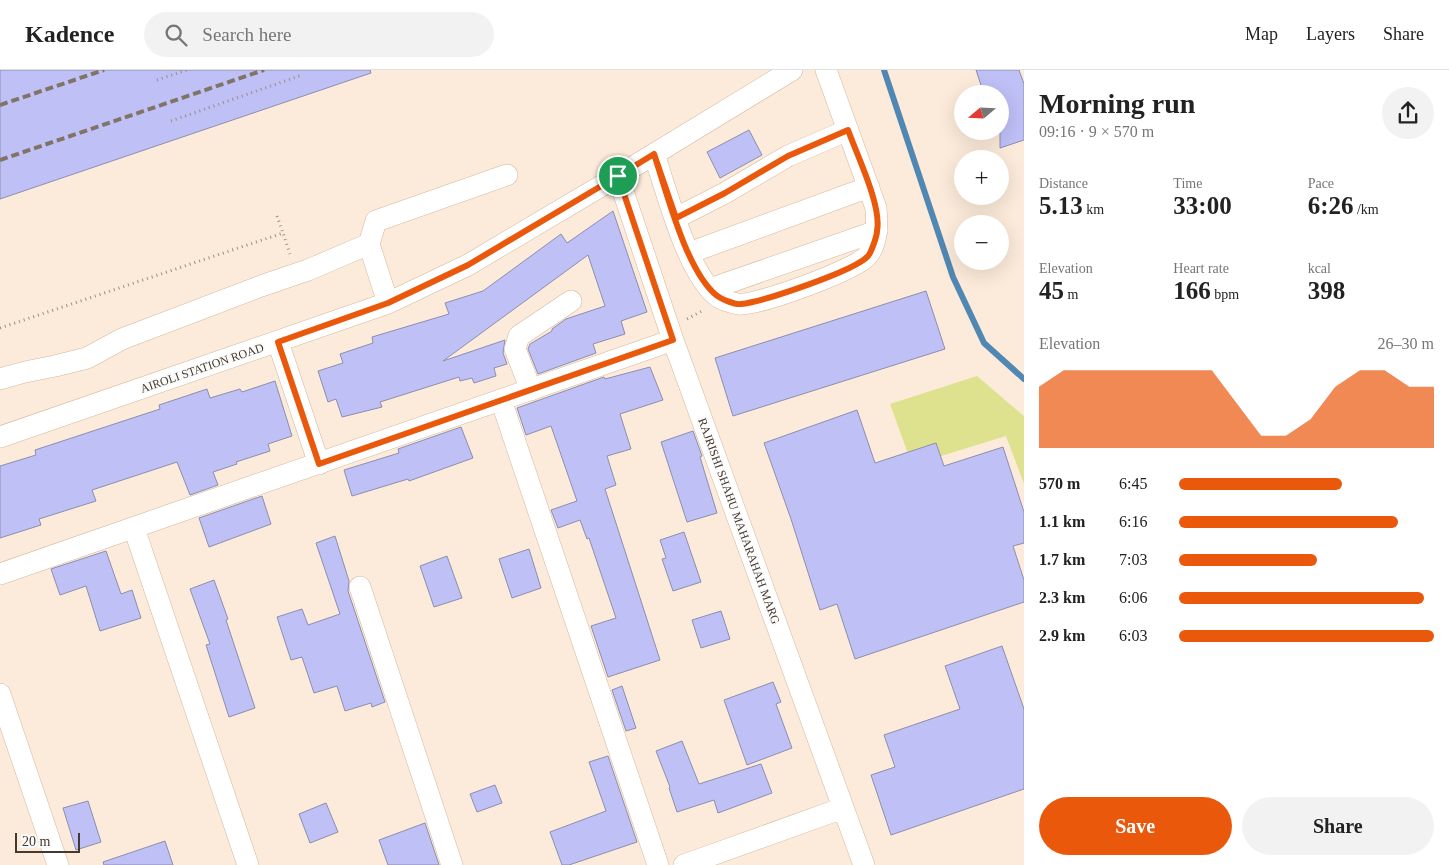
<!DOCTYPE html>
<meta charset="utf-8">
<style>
:root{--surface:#fff;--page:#f2f2f2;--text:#222;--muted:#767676;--line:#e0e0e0;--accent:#ea580c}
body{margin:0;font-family:Georgia,serif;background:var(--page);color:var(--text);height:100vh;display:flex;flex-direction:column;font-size:19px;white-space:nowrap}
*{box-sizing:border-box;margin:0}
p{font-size:16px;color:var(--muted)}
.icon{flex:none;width:28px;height:28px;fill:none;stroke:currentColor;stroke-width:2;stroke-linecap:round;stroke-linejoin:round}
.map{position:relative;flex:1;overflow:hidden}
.drawer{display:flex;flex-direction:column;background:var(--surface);width:425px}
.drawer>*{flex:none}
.needle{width:32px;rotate:251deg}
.controls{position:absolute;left:954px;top:15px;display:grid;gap:10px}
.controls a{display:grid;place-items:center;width:55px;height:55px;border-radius:50%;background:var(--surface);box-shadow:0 5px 20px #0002;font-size:25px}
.scale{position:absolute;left:15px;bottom:12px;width:65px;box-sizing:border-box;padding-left:5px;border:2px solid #44392e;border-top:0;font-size:14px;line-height:18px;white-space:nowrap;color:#44392e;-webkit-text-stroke:4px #fbfbfb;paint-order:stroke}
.pin{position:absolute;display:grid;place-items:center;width:42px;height:42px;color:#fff;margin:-21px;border:2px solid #fff;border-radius:50%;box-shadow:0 1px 5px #0007}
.round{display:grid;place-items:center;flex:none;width:52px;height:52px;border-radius:26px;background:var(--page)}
.head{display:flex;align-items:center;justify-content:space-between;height:85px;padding:0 15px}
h1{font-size:28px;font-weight:700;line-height:38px}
.stats{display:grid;grid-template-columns:repeat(3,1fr);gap:8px;height:85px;padding:5px 15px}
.stats div{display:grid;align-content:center}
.stats b{font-size:25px;font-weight:700}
.stats small{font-size:14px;font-weight:400}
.stats p{font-size:14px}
.chart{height:140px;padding:10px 15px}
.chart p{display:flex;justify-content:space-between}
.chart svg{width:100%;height:90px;margin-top:5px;fill:var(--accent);opacity:.7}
.cta{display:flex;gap:10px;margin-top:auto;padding:10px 15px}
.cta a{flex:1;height:58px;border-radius:30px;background:var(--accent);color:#fff;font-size:20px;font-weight:700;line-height:58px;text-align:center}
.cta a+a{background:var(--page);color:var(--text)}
ul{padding:0 15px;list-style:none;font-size:16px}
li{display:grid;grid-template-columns:80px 60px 1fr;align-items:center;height:38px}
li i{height:12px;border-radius:6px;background:var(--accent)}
header{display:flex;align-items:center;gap:30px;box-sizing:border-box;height:70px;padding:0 25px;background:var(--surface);border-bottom:1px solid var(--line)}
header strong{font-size:24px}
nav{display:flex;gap:28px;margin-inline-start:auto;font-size:18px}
.search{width:350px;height:45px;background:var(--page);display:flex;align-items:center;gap:12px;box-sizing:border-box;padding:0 18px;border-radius:28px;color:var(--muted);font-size:19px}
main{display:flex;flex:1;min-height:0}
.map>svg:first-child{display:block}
</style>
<header>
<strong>Kadence</strong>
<div class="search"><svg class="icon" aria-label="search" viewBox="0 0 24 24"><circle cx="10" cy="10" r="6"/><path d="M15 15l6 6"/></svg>Search here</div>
<nav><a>Map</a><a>Layers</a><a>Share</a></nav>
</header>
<main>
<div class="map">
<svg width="1024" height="795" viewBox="0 0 1024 795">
<rect width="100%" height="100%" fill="#fcebda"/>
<path fill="#dee28f" d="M 977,306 L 1024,346 L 1024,414 L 1006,366 L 912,395 L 890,334 Z"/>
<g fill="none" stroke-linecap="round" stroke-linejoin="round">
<path stroke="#5188b3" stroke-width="6" d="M 884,0 L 953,207 L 984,273 L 1024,309"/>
</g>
<path fill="#bec0f6" stroke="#8c8eae" d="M 0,0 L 370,0 L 371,3 L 0,129 Z
M 976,0 L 1019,0 L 1024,14 L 1024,70 L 1000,78 L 1000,24 L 984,24 Z
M 749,60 L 762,85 L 720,108 L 707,82 Z
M 613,141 L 647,242 L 621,251 L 625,264 L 593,274 L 596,283 L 538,304 L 528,279 L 530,274 L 552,261 L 552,259 L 566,249 L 605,236 L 588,185 L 443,291 L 505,270 L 503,283 L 507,294 L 494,298 L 496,306 L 474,313 L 472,308 L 460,311 L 459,307 L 380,332 L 382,337 L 342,347 L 336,329 L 328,332 L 318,301 L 343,293 L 340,284 L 373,273 L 372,267 L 449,244 L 445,233 L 483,221 L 561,164 L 567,173 Z
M 926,221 L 945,279 L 733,346 L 715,288 Z
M 650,297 L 663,330 L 620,344 L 631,379 L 607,386 L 616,415 L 605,419 L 660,590 L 608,607 L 591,556 L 616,548 L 589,468 L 587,469 L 580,450 L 558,458 L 551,440 L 577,431 L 551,356 L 526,365 L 517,338 L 604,307 L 605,309 Z
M 275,311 L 292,366 L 268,374 L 270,381 L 236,392 L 237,394 L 213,402 L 218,415 L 190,425 L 177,392 L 92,420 L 96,431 L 39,449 L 41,455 L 0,468 L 0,396 L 36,385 L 35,380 L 160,339 L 159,335 L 207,319 L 210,328 L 240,319 L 242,322 Z
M 857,340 L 875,393 L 936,373 L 944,396 L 1003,377 L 1024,442 L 1024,473 L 1013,476 L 1024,510 L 1024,532 L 855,589 L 837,534 L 820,540 L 791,449 L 764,373 Z
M 461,357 L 473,388 L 409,411 L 408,409 L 352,426 L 344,400 L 399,383 L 398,379 Z
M 693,361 L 702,386 L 700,387 L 717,443 L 687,452 L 661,372 Z
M 262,426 L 271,454 L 209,477 L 199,448 Z
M 684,462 L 701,512 L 673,521 L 662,489 L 666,488 L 660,470 Z
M 335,466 L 349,511 L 348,521 L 385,632 L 372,637 L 371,633 L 345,641 L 337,616 L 314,623 L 302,587 L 291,590 L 277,547 L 302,539 L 308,555 L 340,544 L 316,473 Z
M 529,479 L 541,518 L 512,528 L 499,489 Z
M 106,481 L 121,524 L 132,520 L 141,548 L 100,561 L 86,516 L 60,525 L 51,499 Z
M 447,486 L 462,528 L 434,537 L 420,496 Z
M 214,510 L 228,549 L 226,550 L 255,638 L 229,647 L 206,575 L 210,574 L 190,519 Z
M 721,541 L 730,569 L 701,578 L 692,550 Z
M 1002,576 L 1024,639 L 1024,719 L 891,765 L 871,705 L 895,697 L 884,665 L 960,639 L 945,596 Z
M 773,612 L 781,632 L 776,634 L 792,678 L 747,695 L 724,630 Z
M 622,616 L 636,658 L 626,661 L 612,620 Z
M 682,671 L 699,714 L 761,694 L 772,723 L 718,743 L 714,730 L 677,742 L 669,718 L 670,717 L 656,681 Z
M 608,686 L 637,772 L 569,795 L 562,795 L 550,762 L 606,741 L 589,692 Z
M 495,715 L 502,733 L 477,742 L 470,724 Z
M 88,731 L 101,772 L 76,780 L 63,738 Z
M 326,733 L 338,762 L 310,773 L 299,744 Z
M 425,753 L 439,795 L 388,795 L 379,770 Z
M 165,771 L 173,795 L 104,795 L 103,792 Z"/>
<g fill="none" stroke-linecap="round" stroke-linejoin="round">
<defs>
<path id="minor" d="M 654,84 C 667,122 687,202 717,226 C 721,229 732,233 738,234 C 754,237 859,199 868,185 C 878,173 877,152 876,138 L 826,0
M 618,106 L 673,270 L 864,795
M 676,148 L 725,123 L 788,86 L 848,60
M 689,183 L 869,117
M 710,219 L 877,161
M 388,233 L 369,174 L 376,151 L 507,105
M 278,272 L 319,394
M 0,309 L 25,302 L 55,296 L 87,288 L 122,269 L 261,216 L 308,200 L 369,174
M 531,320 L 515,279 L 519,266 L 571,231
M 501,330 L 658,795
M 0,367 L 388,233 L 468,195 L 618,106 L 792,0
M 134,458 L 248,795
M 0,504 L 673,270
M 360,517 L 452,795
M 0,624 L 58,795
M 684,795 L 843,738"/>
</defs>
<use href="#minor" stroke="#d3b89d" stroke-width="22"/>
<path stroke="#9c8e80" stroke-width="3" stroke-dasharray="1 4" stroke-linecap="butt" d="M 157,10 L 187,0
M 171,51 L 302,5
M 277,146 L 283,163
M 687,249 L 702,241
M 0,258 L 283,163 L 290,184"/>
<use href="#minor" stroke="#fff" stroke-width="21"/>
<path stroke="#817467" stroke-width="4" stroke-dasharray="8 4" stroke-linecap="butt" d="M 0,35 L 104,0
M 0,90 L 264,0"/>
</g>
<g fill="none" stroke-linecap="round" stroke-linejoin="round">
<defs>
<path id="route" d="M 618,106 L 468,195 L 388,233 L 278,272 L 319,394 L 673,270 L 618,106 L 654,84 C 667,123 686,200 716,225 C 721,229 735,235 741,234 C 762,232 855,201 868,186 C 871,183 877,166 877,161 C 882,136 857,85 848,60 L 788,86 L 725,123 L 676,148 L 654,84 L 618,106"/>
</defs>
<use href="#route" stroke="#fff" stroke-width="10"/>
<use href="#route" stroke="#ea580c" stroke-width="6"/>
</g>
<g text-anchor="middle" stroke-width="4" stroke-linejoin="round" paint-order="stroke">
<g font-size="12" fill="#44392e" stroke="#fbfbfb">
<text transform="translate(202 298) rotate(-19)" y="4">AIROLI STATION ROAD</text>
<text transform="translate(739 451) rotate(70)" y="4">RAJRISHI SHAHU MAHARAHAH MARG</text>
</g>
</g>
</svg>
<div class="controls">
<a><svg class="needle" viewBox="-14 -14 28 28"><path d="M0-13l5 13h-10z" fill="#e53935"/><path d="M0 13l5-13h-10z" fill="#767676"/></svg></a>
<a>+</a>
<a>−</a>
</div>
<div class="scale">20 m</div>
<div class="pin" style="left:618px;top:106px;background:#1e9e55"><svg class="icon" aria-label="arrive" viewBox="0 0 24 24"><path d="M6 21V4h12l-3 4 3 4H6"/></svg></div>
</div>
<section class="drawer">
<div class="head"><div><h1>Morning run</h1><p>09:16 · 9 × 570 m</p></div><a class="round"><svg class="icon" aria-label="share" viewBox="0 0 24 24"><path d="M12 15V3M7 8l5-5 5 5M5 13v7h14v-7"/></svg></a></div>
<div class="stats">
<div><p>Distance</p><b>5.13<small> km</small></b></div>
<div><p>Time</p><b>33:00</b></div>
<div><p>Pace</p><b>6:26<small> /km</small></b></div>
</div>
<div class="stats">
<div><p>Elevation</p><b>45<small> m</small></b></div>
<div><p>Heart rate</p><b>166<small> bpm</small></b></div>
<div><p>kcal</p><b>398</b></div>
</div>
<div class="chart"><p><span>Elevation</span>26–30 m</p>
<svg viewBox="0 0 160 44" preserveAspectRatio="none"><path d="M0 44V14L10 6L20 6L30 6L40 6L50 6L60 6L70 6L80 22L90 38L100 38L110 30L120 14L130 6L140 6L150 14L160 14V44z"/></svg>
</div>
<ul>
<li><b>570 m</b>6:45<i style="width:64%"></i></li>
<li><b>1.1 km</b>6:16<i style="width:86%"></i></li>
<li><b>1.7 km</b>7:03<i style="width:54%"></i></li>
<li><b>2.3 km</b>6:06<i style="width:96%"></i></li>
<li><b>2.9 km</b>6:03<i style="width:100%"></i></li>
</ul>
<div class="cta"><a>Save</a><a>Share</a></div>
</section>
</main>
